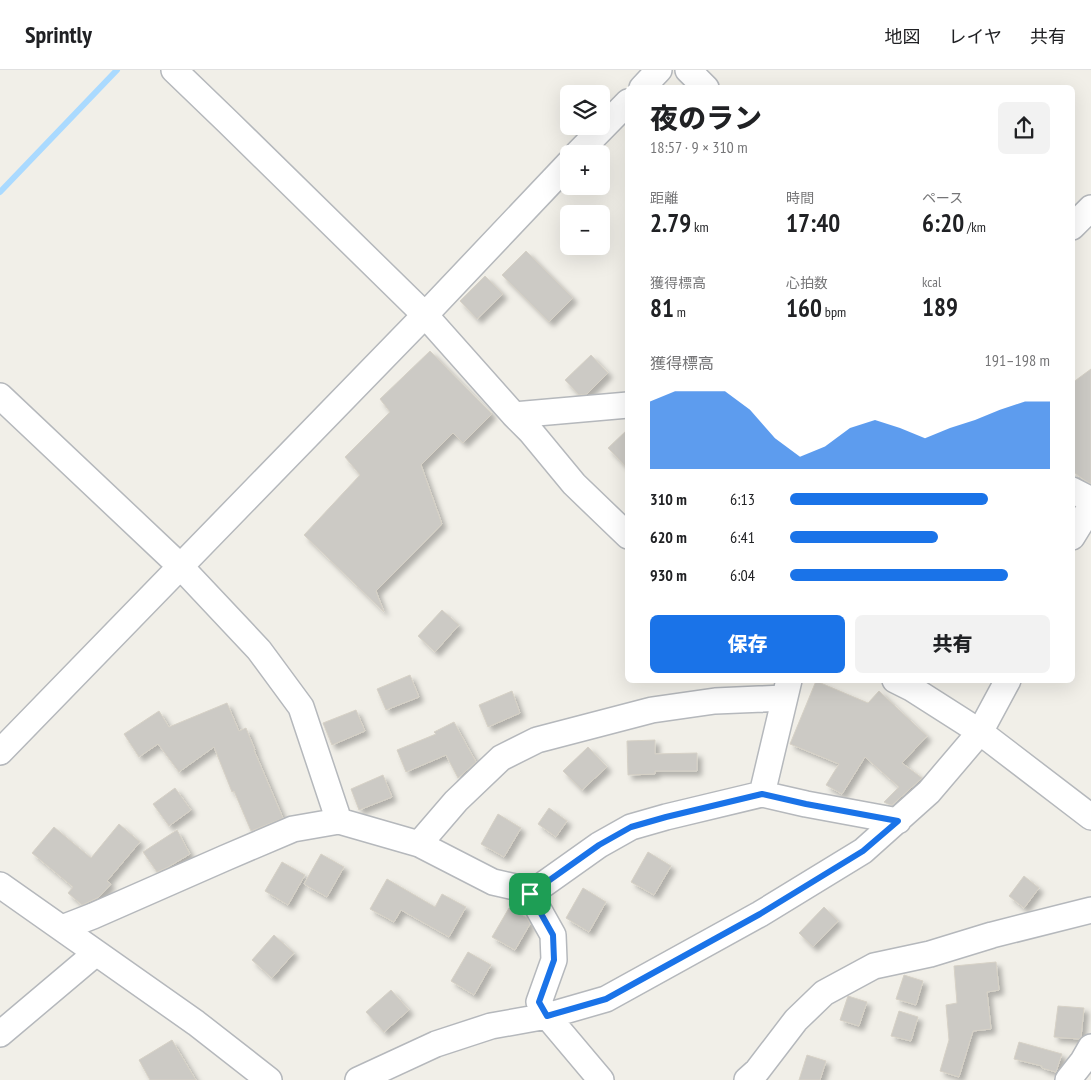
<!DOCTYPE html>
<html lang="ja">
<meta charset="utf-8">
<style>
:root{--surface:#fff;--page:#f2f2f2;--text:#202124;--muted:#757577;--line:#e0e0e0;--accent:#1a73e8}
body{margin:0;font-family:"PT Sans Narrow","Noto Sans JP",sans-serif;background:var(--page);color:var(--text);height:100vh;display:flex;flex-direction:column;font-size:19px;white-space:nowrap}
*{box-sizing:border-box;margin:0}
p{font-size:16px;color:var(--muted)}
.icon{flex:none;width:28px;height:28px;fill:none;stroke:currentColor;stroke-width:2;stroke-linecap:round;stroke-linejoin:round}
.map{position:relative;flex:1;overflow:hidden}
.side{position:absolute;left:625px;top:15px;width:450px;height:598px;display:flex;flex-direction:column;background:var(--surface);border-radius:8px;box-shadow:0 5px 20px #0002}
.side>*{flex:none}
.tools{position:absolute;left:560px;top:15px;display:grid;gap:10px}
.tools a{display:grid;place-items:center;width:50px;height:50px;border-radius:8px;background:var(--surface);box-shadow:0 5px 20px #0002;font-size:25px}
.pin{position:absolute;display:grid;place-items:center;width:42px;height:42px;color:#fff;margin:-21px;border-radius:10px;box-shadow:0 2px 8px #0006}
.round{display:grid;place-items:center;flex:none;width:52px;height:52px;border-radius:8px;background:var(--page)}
.summary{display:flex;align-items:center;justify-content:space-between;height:85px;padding:0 25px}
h1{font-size:28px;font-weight:800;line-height:38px}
.metrics{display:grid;grid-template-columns:repeat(3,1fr);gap:8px;height:85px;padding:5px 25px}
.metrics div{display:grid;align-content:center}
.metrics b{font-size:25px;font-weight:800}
.metrics small{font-size:14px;font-weight:400}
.metrics p{font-size:14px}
.chart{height:140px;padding:10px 25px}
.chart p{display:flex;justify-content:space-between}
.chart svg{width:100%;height:90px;margin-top:5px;fill:var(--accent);opacity:.7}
.button{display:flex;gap:10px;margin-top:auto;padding:10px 25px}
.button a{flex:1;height:58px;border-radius:8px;background:var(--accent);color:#fff;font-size:20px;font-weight:800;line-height:58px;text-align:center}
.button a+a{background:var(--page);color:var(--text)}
ul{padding:0 25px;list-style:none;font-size:16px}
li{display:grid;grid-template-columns:80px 60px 1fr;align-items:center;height:38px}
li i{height:12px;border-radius:6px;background:var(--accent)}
header{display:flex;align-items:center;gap:30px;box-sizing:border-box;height:70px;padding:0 25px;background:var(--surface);border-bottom:1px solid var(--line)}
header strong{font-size:24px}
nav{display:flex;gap:28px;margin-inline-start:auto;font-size:18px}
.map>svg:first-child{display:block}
</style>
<header>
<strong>Sprintly</strong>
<nav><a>地図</a><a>レイヤ</a><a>共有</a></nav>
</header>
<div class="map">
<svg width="1091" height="1010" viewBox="0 0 1091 1010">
<defs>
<filter id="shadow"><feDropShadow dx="4.5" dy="4.5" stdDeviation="2.5" flood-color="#0004"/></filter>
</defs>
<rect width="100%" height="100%" fill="#f1efe8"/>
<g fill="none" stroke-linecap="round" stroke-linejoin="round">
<path stroke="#aadaff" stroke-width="6" d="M 0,122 L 117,0"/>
</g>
<path fill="#cccac5" stroke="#d6d1c6" filter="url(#shadow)" d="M 526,181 L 573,228 L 549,252 L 502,205 Z
M 485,206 L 503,224 L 477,249 L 460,231 Z
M 430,281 L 492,344 L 463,373 L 453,363 L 421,395 L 442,454 L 376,521 L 384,542 L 304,465 L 360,405 L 345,387 L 390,342 L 380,329 Z
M 591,285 L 608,303 L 587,324 L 579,325 L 565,310 Z
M 1091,299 L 1091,414 L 1083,409 L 1072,401 L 1072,313 Z
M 628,359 L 628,399 L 608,378 Z
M 442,540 L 459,555 L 435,582 L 418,566 Z
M 410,605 L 419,627 L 386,640 L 377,619 Z
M 816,611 L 868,633 L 879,621 L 927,666 L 902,693 L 922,708 L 892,735 L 888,734 L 884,732 L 899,717 L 865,687 L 842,724 L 826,715 L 839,694 L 790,674 Z
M 512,621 L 520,643 L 488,657 L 479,635 Z
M 227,633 L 239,661 L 246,658 L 255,680 L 254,680 L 283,748 L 251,761 L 234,721 L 232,722 L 214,677 L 179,702 L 158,674 L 139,687 L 124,664 L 159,641 L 169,657 Z
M 356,640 L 365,661 L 332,675 L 323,653 Z
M 454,652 L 476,692 L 458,708 L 446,685 L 406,702 L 397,680 L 436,664 L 434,662 Z
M 655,670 L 655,684 L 697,683 L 697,701 L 655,701 L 655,704 L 628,705 L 627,671 Z
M 588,677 L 607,697 L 582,720 L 563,701 Z
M 383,705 L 392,727 L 359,740 L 351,719 Z
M 175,718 L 191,740 L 169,756 L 153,734 Z
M 549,738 L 567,751 L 556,767 L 538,754 Z
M 498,744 L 521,758 L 504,787 L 481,774 Z
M 119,754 L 140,772 L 107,811 L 111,814 L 99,827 L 82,835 L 68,823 L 73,817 L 32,783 L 54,757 L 91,788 Z
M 177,760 L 190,784 L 168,797 L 157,802 L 143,782 Z
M 648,782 L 671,796 L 654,825 L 631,812 Z
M 321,784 L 344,797 L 327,827 L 304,814 Z
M 282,792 L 305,805 L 288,835 L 265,821 Z
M 1024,806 L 1039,818 L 1024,838 L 1009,826 Z
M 387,809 L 435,837 L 442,824 L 466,837 L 449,867 L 401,840 L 394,852 L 370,839 Z
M 583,818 L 606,832 L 589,862 L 566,848 Z
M 824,837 L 838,851 L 813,877 L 799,863 Z
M 509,838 L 527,848 L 530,854 L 515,880 L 492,867 Z
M 274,865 L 294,883 L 272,908 L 252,890 Z
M 468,882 L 491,895 L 474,925 L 451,911 Z
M 996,892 L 999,920 L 987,922 L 991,959 L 973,961 L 959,1007 L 940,1001 L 949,970 L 946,935 L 957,933 L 954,896 Z
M 904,905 L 923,911 L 916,935 L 896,929 Z
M 391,920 L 409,940 L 384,962 L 366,942 Z
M 848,926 L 867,932 L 859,956 L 840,950 Z
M 1058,936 L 1084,938 L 1081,967 L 1079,969 L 1054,967 Z
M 899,941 L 918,947 L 911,971 L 891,966 Z
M 172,970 L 196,1010 L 150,1010 L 139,990 Z
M 1019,972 L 1062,984 L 1056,1002 L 1042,998 L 1042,996 L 1014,989 Z
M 807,985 L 826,991 L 820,1010 L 799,1010 Z"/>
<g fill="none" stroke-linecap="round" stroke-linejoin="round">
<defs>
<path id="minor" d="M 174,0 L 228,52 L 425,245 L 514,345 L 531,362 L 574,414 L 628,466
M 688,0 L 706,18
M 642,18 L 659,0
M 577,84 L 628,32
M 1072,157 L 1091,138
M 0,326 L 180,496 L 259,580 L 301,637 L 339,751
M 514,345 L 628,335
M 1072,420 L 1091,430
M 1072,467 L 1091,436
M 895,610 L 911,618 L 980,662 L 1091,747
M 0,682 L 425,245 L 569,93
M 762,724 L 789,610
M 419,774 L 456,731 L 501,688 L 537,670 L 652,640 L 715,631 L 784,628
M 0,815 L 196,953 L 269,1010
M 530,824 L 599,775 L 631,757 L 666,747 L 762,724 L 806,734 L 898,751
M 62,858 L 93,846 L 225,788 L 293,759 L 339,751 L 419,774 L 493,812 L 515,817 L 530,824 L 553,865 L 554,890 L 539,932 L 547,946 L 601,1010
M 0,964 L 96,883
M 358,1010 L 436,974 L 491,956 L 547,946 L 606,929 L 760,844 L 863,781 L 929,722 L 980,662 L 1008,610
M 747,1010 L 757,1001 L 796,950 L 824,923 L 874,896 L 930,884 L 992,865 L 1091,840
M 1068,1010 L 1083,991 L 1091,977"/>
</defs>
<use href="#minor" stroke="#b5b8bc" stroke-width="28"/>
<use href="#minor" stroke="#fff" stroke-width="25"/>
</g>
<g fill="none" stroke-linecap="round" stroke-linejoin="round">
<defs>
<path id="route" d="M 762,724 L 806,734 L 898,751 L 863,781 L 760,844 L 606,929 L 547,946 L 539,932 L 554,890 L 553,865 L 530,824 L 599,775 L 631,757 L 666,747 Z"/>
</defs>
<use href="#route" stroke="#fff" stroke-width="10"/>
<use href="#route" stroke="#1a73e8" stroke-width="6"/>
</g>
</svg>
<div class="tools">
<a><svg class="icon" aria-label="layers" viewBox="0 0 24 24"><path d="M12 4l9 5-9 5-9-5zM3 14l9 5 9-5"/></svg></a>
<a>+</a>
<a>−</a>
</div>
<div class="pin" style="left:530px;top:824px;background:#1e9e55"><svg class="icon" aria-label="arrive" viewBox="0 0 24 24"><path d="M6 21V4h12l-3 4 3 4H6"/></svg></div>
<section class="side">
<div class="summary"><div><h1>夜のラン</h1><p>18:57 · 9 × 310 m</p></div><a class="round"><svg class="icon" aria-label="share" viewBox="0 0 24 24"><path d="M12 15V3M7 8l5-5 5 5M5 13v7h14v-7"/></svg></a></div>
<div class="metrics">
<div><p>距離</p><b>2.79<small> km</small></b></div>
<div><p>時間</p><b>17:40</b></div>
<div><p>ペース</p><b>6:20<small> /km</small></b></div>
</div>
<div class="metrics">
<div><p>獲得標高</p><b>81<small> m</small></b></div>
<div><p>心拍数</p><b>160<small> bpm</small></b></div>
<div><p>kcal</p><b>189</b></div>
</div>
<div class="chart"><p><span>獲得標高</span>191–198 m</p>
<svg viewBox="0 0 160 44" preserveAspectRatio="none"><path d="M0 44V11L10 6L20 6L30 6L40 15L50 29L60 38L70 33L80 24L90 20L100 24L110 29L120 24L130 20L140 15L150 11L160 11V44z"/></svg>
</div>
<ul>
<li><b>310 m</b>6:13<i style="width:76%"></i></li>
<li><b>620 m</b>6:41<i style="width:57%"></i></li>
<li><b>930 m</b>6:04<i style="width:84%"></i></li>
</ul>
<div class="button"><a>保存</a><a>共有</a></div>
</section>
</div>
